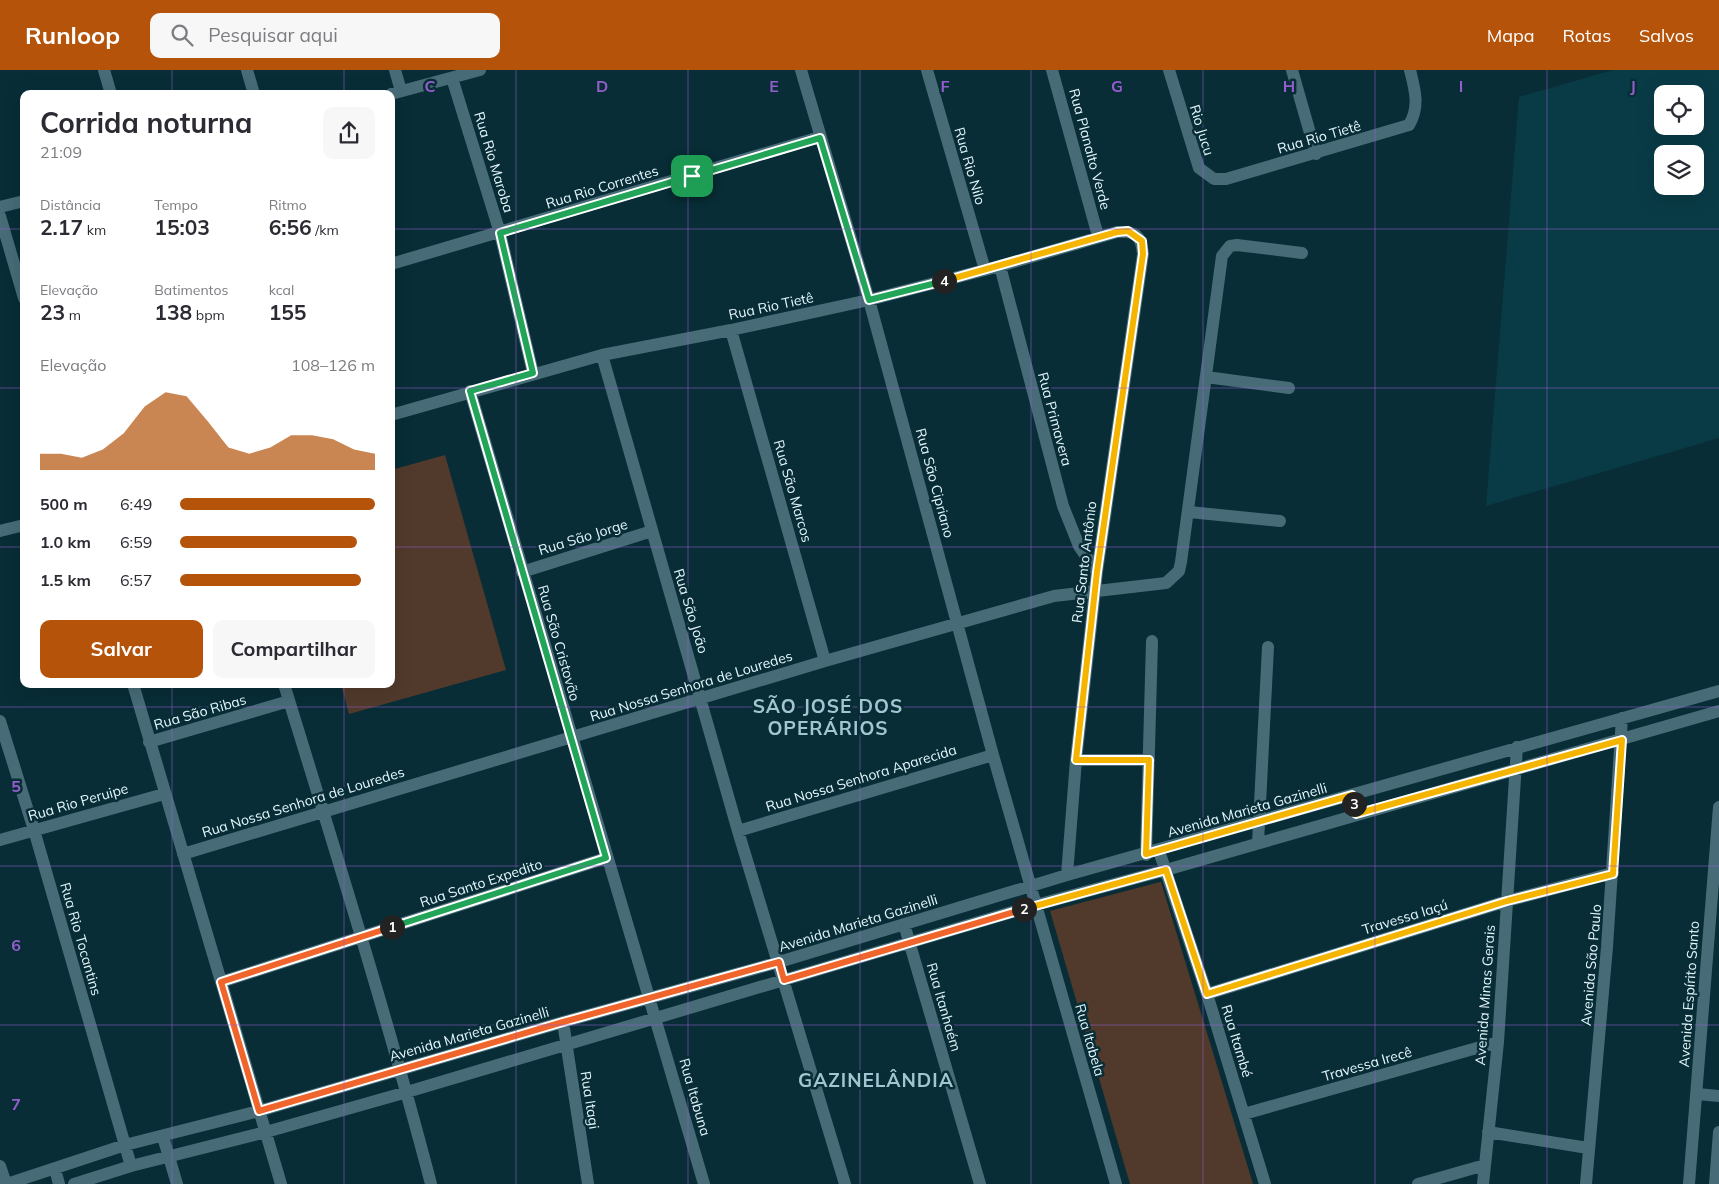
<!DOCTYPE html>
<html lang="pt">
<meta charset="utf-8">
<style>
:root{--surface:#fff;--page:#f7f7f7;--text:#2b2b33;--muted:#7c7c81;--accent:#b45309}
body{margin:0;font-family:Mulish,sans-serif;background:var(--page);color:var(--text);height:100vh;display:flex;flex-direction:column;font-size:19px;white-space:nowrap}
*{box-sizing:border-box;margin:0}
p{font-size:16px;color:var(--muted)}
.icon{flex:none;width:28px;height:28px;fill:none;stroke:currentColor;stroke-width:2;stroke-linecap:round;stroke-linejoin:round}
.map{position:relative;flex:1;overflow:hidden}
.sheet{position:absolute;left:20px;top:20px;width:375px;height:598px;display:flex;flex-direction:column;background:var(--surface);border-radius:10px;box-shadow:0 5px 20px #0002}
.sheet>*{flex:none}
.buttons{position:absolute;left:1654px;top:15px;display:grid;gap:10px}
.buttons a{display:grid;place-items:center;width:50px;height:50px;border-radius:10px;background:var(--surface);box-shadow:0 5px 20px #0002;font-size:25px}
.pin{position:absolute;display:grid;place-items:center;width:42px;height:42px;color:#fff;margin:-21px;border-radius:10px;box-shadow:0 2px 8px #0006}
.km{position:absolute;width:25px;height:25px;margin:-12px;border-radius:50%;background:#222;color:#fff;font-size:14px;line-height:25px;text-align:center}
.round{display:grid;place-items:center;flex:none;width:52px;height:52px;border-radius:10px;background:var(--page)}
.overview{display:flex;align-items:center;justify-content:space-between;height:85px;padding:0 20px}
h1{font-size:28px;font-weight:700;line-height:38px}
.figures{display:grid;grid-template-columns:repeat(3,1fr);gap:8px;height:85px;padding:5px 20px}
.figures div{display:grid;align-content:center}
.figures b{font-size:21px;font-weight:700}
.figures small{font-size:14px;font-weight:400}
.figures p{font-size:14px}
.chart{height:140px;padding:10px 20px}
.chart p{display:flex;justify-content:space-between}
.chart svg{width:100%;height:90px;margin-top:5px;fill:var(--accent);opacity:.7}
.primary-button{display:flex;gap:10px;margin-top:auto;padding:10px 20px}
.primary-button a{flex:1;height:58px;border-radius:10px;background:var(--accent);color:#fff;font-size:20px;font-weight:700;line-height:58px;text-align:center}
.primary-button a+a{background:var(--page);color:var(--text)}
ul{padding:0 20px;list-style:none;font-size:16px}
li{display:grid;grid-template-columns:80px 60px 1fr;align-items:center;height:38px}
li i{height:12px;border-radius:6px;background:var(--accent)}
header{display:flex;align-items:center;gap:30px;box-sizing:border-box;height:70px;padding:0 25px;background:var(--accent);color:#fff}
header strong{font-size:24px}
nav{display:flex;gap:28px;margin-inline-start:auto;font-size:18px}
.search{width:350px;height:45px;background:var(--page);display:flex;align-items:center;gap:12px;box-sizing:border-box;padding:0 18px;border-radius:10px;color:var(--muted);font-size:19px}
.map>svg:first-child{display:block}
</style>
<header>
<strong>Runloop</strong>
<div class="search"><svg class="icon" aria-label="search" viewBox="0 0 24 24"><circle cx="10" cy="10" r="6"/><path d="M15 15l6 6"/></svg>Pesquisar aqui</div>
<nav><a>Mapa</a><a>Rotas</a><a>Salvos</a></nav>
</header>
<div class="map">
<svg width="1719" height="1114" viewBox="0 0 1719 1114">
<rect width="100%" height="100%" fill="#082d36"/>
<path fill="#093b46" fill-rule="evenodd" d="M 1613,0 L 1719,0 L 1719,368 L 1486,436 L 1519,27 ZM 1662,24 L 1695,24 L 1695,56 L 1662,56 ZM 1662,84 L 1695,84 L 1695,116 L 1662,116 Z"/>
<path fill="#513a2b" d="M 445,385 L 506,600 L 349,644 L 341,614 L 391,614 L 391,400 Z
M 1160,812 L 1161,812 L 1253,1114 L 1130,1114 L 1050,841 Z"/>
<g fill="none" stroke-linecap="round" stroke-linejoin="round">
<path stroke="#476c78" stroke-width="12" d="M 104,0 L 111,24
M 247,0 L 254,24
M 395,0 L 401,21
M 801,0 L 869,230 L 993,685 L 1116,1114
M 927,0 L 985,200
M 1052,0 L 1098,166
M 1169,0 L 1199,98 L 1214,109 L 1226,109 L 1409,55 C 1420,37 1415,20 1410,0
M 1292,0 L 1316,84
M 452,8 L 500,163 L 533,303
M 391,24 L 480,0
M 0,137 L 24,131
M 0,146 L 24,228
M 391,194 L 820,67
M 1000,196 L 1063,436 L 1079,476 L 1097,502
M 731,260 L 825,591
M 602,285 L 738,761 L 845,1114
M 1206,307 L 1289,318
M 470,321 L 704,1114
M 391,345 L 602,285 L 731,260 L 869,230 L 1000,196 L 1117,162 C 1136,161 1141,165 1143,184 L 1097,502 L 1076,690 L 1067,805
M 1189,442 L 1280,451
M 0,461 L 24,455
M 522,502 L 652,461
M 133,614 L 281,1114
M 284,614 C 335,780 387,946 431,1114
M 0,651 L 34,760 L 131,1096
M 149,672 L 289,631
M 1076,690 L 1149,690
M 738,761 L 993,685
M 0,770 L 164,724
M 1258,773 L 1268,577
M 1159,781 L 1207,924 L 1265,1114
M 183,784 L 825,591 L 1054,526 L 1166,513 L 1179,501 L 1181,492 L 1222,186 L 1230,176 L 1237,175 L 1302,183
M 1146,785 L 1152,571
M 904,854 L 980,1114
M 221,912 L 606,788
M 1207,924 L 1507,831 L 1613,803
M 563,952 L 588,1114
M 1697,1024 L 1719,1026
M 1244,1044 L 1498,972
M 1488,1062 L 1588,1078
M 163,1067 L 177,1114
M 0,1096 L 6,1114
M 55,1099 L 59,1114
M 7,1114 L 125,1075 L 259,1041 L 563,952 L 779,892 L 1067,805 L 1719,621
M 74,1114 L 131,1096 L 266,1062 L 407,1022 L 1036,835 L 1166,800 L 1719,641
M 1418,1114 L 1485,1095
M 1483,1114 L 1498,972 L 1517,677
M 1586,1114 L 1607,877 L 1622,648
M 1689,1114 L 1719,737
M 1715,1114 L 1719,1062"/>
</g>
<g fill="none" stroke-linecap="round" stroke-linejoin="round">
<defs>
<path id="split-1" d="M 392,857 L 606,788 L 470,321 L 533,303 L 500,163 L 692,106"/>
<path id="split-2" d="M 392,857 L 221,912 L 259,1041 L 563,952 L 779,892 L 784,910 L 1024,839"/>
<path id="split-3" d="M 1024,839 L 1166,800 L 1207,924 L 1507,831 L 1613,804 L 1622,670 L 1356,744 L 1354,734"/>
<path id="split-4" d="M 944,211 L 1117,162 L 1128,161 L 1142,171 L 1143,184 L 1097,502 L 1076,690 L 1149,690 L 1146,784 L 1352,725 L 1354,734"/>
<path id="split-5" d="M 692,106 L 820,68 L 869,230 L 944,211"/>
</defs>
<use href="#split-1" stroke="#fff" stroke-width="10"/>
<use href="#split-2" stroke="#fff" stroke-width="10"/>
<use href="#split-3" stroke="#fff" stroke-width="10"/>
<use href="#split-4" stroke="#fff" stroke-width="10"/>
<use href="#split-5" stroke="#fff" stroke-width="10"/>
<use href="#split-1" stroke="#22a559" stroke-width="6"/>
<use href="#split-2" stroke="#f0652b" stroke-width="6"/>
<use href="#split-3" stroke="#f5b400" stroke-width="6"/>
<use href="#split-4" stroke="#f5b400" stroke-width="6"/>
<use href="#split-5" stroke="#22a559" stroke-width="6"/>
</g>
<path fill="none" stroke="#955ece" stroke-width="1" stroke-opacity="0.55" d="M 172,0 L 172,24M 344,0 L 344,24M 516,0 L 516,1114M 688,0 L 688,1114M 860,0 L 860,1114M 1031,0 L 1031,1114M 1203,0 L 1203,1114M 1375,0 L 1375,1114M 1547,0 L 1547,1114M 0,159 L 24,159M 391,159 L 1719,159M 0,318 L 24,318M 391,318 L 1719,318M 0,477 L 24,477M 391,477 L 1719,477M 172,614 L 172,1114M 344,614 L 344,1114M 0,637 L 1719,637M 0,796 L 1719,796M 0,955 L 1719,955"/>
<g text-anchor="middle" stroke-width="5" stroke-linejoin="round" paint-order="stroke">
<g font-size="14" fill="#e3f6fc" stroke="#082d36">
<text transform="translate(1202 60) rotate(73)" y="5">Rio Jucu</text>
<text transform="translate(1319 67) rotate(-16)" y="5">Rua Rio Tietê</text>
<text transform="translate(1090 79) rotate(75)" y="5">Rua Planalto Verde</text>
<text transform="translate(494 92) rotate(73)" y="5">Rua Rio Maroba</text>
<text transform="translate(970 96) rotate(74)" y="5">Rua Rio Nilo</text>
<text transform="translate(602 117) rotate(-17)" y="5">Rua Rio Correntes</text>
<text transform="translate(771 236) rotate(-12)" y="5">Rua Rio Tietê</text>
<text transform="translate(1055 349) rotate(75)" y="5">Rua Primavera</text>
<text transform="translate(935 413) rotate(75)" y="5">Rua São Cipriano</text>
<text transform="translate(793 421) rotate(74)" y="5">Rua São Marcos</text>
<text transform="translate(583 467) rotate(-17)" y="5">Rua São Jorge</text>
<text transform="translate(1084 492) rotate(-83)" y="5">Rua Santo Antônio</text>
<text transform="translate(691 541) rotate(73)" y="5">Rua São João</text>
<text transform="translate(559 573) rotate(74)" y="5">Rua São Cristovão</text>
<text transform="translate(691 616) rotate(-17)" y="5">Rua Nossa Senhora de Louredes</text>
<text transform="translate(200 642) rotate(-16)" y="5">Rua São Ribas</text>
<text transform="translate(861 708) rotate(-17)" y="5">Rua Nossa Senhora Aparecida</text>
<text transform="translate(78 732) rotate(-16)" y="5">Rua Rio Peruipe</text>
<text transform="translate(303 732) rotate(-17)" y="5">Rua Nossa Senhora de Louredes</text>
<text transform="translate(1247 740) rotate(-16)" y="5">Avenida Marieta Gazinelli</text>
<text transform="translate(481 813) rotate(-18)" y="5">Rua Santo Expedito</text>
<text transform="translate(1405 847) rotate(-17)" y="5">Travessa Iaçú</text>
<text transform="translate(858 853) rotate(-17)" y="5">Avenida Marieta Gazinelli</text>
<text transform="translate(81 869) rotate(74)" y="5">Rua Rio Tocantins</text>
<text transform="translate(1591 895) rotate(-85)" y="5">Avenida São Paulo</text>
<text transform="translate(1689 924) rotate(-86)" y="5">Avenida Espírito Santo</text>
<text transform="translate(1485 925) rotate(-86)" y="5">Avenida Minas Gerais</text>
<text transform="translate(944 937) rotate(74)" y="5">Rua Itanhaém</text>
<text transform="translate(469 964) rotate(-16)" y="5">Avenida Marieta Gazinelli</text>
<text transform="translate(1090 970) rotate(74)" y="5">Rua Itabela</text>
<text transform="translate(1237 971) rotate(73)" y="5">Rua Itambé</text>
<text transform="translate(1367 994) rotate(-16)" y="5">Travessa Irecê</text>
<text transform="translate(695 1027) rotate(74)" y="5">Rua Itabuna</text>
<text transform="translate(590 1030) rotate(81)" y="5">Rua Itagi</text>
</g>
<g font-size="19" font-weight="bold" letter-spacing="1" fill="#a1c6d2" stroke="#082d36">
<text x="828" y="643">SÃO JOSÉ DOS<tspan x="828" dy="22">OPERÁRIOS</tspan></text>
<text x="876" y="1017">GAZINELÂNDIA</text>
</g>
</g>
<g font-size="16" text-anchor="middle" font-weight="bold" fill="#955ece" stroke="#082d36" stroke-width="5" stroke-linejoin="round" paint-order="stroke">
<text x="430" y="22">C</text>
<text x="602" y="22">D</text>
<text x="774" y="22">E</text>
<text x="945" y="22">F</text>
<text x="1117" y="22">G</text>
<text x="1289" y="22">H</text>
<text x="1461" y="22">I</text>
<text x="1633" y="22">J</text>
<text x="16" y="722">5</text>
<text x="16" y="881">6</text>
<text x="16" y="1040">7</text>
</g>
</svg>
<div class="buttons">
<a><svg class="icon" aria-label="locate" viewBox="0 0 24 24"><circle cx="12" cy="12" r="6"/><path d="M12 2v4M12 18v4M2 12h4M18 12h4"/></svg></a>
<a><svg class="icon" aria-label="layers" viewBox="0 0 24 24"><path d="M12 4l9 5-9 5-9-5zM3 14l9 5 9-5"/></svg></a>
</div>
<div class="pin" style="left:692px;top:106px;background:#1e9e55"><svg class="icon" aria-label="arrive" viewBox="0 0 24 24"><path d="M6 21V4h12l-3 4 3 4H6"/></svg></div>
<b class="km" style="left:392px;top:857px">1</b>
<b class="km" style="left:1024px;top:839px">2</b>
<b class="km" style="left:1354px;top:734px">3</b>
<b class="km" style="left:944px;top:211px">4</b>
<section class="sheet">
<div class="overview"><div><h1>Corrida noturna</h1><p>21:09</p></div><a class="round"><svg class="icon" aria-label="share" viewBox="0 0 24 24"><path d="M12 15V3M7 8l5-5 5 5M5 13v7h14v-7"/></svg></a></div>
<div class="figures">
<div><p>Distância</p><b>2.17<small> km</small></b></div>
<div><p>Tempo</p><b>15:03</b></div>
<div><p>Ritmo</p><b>6:56<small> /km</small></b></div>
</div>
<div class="figures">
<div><p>Elevação</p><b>23<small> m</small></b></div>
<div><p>Batimentos</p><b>138<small> bpm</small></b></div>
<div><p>kcal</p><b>155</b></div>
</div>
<div class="chart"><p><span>Elevação</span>108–126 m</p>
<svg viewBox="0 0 160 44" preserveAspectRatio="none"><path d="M0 44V36L10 36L20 38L30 34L40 26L50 13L60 6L70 8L80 20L90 33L100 36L110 33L120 27L130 27L140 29L150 34L160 36V44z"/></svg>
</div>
<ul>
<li><b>500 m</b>6:49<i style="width:100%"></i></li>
<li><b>1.0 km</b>6:59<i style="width:91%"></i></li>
<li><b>1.5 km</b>6:57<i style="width:93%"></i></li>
</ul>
<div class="primary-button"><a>Salvar</a><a>Compartilhar</a></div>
</section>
</div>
